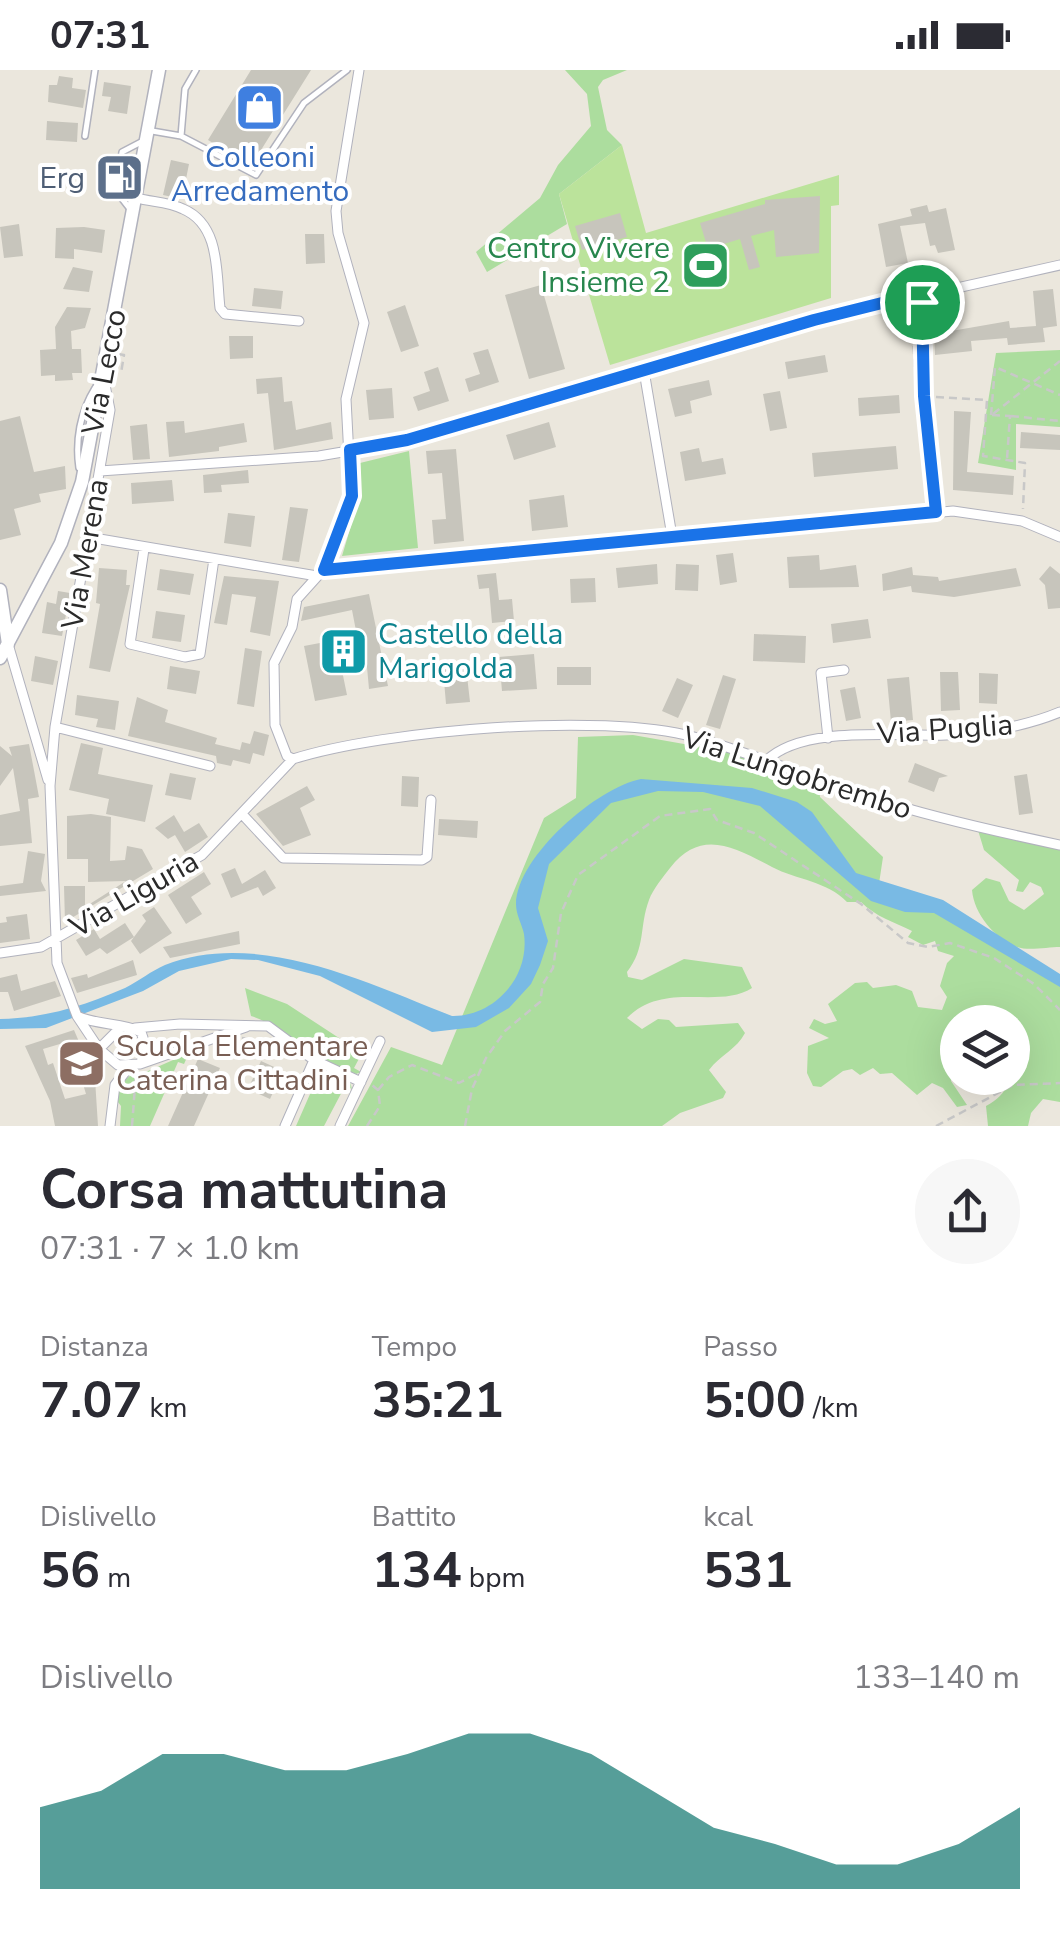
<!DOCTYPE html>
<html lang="it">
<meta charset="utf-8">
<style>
:root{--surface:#fff;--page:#f7f7f7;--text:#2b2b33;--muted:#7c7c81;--accent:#0f766e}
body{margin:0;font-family:"Nunito Sans",sans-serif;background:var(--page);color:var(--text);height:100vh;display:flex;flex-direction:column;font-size:38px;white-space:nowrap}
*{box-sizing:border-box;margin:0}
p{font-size:32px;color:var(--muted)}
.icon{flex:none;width:55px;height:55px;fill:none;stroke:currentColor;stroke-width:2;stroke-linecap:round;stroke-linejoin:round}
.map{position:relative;height:1056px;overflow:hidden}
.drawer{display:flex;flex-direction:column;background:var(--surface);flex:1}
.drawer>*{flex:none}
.controls{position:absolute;left:940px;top:935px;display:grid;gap:20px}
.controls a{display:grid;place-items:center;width:90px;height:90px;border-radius:50%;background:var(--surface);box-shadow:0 10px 40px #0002;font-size:50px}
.pin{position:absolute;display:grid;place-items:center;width:85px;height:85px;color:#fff;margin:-42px;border:5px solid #fff;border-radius:50%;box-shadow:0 2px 10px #0007}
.round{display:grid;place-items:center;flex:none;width:105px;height:105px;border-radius:52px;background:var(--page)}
.headline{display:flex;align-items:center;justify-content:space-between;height:170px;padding:0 40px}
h1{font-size:55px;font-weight:700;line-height:75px}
.metrics{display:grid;grid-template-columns:repeat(3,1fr);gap:15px;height:170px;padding:10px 40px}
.metrics div{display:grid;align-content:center}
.metrics b{font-size:50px;font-weight:700}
.metrics small{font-size:28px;font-weight:400}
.metrics p{font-size:28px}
.chart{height:280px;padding:20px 40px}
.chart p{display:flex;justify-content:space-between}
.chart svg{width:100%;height:180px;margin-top:10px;fill:var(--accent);opacity:.7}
.status{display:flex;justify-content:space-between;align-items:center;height:70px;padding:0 50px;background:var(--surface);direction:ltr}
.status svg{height:28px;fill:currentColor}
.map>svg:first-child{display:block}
</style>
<div class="status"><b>07:31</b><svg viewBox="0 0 49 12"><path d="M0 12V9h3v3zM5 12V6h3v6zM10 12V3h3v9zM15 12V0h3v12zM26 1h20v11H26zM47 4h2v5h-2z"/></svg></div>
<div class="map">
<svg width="1060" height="1056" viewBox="0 0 1060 1056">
<rect width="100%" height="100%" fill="#ebe7dd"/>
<path fill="#acdd9e" d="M 565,0 L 627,0 L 603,10 L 598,17 L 607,60 L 622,75 L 559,124 L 567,154 L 487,202 L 476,182 L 540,128 L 558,95 L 591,56 L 587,24 Z
M 1060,280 L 1060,357 L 1016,354 L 1016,400 L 978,393 L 996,283 Z
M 409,381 L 418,478 L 342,486 L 361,422 L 360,393 Z
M 633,665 L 735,683 L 819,719 L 820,727 L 883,787 L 877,827 L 920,833 L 1060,914 L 1060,1032 L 1043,1029 L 1031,1043 L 1028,1056 L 988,1056 L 986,1036 C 1020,1019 1012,987 1012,952 L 958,952 L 957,992 L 951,997 L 951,1011 L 967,1035 L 957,1037 L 943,1018 L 932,1013 L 917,1025 L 892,1003 L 880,1004 L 873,998 L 860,1005 L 852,999 L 843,1001 L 821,1017 L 813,1016 L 807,1003 L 808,976 L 829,968 L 809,958 L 814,949 L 825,954 L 837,951 L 828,934 L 855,913 L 867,912 L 873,918 L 896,915 L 912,921 L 918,937 L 942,940 L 947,927 L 940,916 L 947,893 L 954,886 L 938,881 L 935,871 L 923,875 L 908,867 L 912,861 C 894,852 876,847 861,832 L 847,832 C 827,811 797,810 772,797 C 734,777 701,758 670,798 C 663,807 653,819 649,830 C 639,857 646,878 627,902 L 628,907 L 642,910 L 684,889 L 742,897 L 752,918 C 718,940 664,910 627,948 L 642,959 L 658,949 L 669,950 L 676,957 L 738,953 L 745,963 C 737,979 720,985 709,1000 L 726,1022 L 723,1028 L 680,1043 L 662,1056 L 348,1056 L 391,977 L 442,995 L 544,748 L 576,728 L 578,667 Z
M 977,757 L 1060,777 L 1060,877 C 1048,877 1028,881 1017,877 C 995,869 974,844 972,820 L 986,808 L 1000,812 L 1009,831 L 1024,840 L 1044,824 L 1041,817 L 1030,812 L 1023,822 L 1016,821 L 1019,810 L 984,780 Z
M 245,918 L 287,934 L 362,983 L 354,998 L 361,1002 L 356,1004 C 334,995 309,987 290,972 C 276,960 270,952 251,946 Z
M 189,983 L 184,994 L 178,992 L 150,1056 L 120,1056 L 121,1036 L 114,1027 L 119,1015 L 137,1000 L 139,1005 Z
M 321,999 L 350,1012 L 352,1019 L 345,1016 L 324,1056 L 296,1056 Z"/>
<path fill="#bbe39b" d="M 622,75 L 646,163 L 839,105 L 839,135 L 831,136 L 831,228 L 610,295 L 559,124 Z"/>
<path fill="#79bae4" d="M 641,709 L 752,718 L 797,732 L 812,742 L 856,803 L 943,830 L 1060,904 L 1060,917 L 934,843 L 905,842 L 871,831 L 760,736 L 703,722 L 658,721 L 611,733 L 549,794 L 538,838 L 548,871 L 540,895 L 531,914 L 509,938 L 476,957 L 432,962 L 320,906 L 258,890 L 231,889 L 179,901 L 143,921 L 46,958 L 0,959 L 0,949 C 45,948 84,936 125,918 C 139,911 151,901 165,895 C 257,859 366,912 452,946 C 493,947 530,908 524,864 C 522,854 516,845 516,834 C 517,786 598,717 641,709 Z"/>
<path fill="#c7c5bc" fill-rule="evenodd" d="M 251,0 L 311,0 L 251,96 L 208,70 Z
M 59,6 L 73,8 L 72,18 L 86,20 L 83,38 L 48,32 L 49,15 L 57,15 Z
M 104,12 L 131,16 L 127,44 L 108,41 L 111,27 L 102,26 Z
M 47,51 L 78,53 L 77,72 L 46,70 Z
M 171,90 L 189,94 L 182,129 L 163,125 Z
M 820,126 L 819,183 L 776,187 L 774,160 L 751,166 L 760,197 L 749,200 L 740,169 L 708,179 L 700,153 L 765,134 L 765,130 Z
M 927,135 L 929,142 L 946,138 L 955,180 L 938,183 L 935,175 L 930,176 L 925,153 L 900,156 L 908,193 L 886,197 L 878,154 L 912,146 L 910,139 Z
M 620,143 L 627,167 L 582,180 L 575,156 Z
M 19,154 L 23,186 L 4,188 L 0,157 Z
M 84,157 L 105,160 L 102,183 L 74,179 L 74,189 L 55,188 L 56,158 Z
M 305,164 L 324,164 L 325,193 L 306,194 Z
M 73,197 L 93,201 L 89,222 L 63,219 Z
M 541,215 L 565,299 L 529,309 L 505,225 Z
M 254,218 L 283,221 L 281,239 L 252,236 Z
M 1053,219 L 1057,256 L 1043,258 L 1045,272 L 1008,275 L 1007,268 L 971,271 L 972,281 L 935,285 L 934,264 L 1009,251 L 1010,258 L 1036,256 L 1033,221 Z
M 405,235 L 419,276 L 401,282 L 387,242 Z
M 67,237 L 91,238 L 85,258 L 71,261 L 72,279 L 81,279 L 82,303 L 72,303 L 73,310 L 55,311 L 55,305 L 41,306 L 40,280 L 56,279 L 55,257 Z
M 229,266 L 253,266 L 253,288 L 230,289 Z
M 488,279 L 499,312 L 469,322 L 465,309 L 480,304 L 473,283 Z
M 825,285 L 828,302 L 788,309 L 785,292 Z
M 438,297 L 449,331 L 418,341 L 413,327 L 430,321 L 424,302 Z
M 282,307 L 284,332 L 292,331 L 296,360 L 331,352 L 333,369 L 274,380 L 268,323 L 257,324 L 256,309 Z
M 709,310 L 712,325 L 690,331 L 692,343 L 675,347 L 668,319 Z
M 392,318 L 394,348 L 369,350 L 366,320 Z
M 780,321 L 787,358 L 770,361 L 763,324 Z
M 899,325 L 900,343 L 859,346 L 858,328 Z
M 954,341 L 971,342 L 967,402 L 1014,406 L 1013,425 L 953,420 Z
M 20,346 L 34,402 L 65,396 L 66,419 L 39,424 L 41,432 L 14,439 L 21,465 L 0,470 L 0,351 Z
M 184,351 L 185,363 L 244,353 L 247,372 L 219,377 L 219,381 L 169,387 L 166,352 Z
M 549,352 L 556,377 L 514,390 L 506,365 Z
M 147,354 L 150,389 L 133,390 L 130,356 Z
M 1021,362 L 1060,365 L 1060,380 L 1020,378 Z
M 896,376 L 898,399 L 814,407 L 812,383 Z
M 699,378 L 702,392 L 723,388 L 726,404 L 685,411 L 680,382 Z
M 456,379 L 464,471 L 434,474 L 432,450 L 446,449 L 442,403 L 428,404 L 426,381 Z
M 248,400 L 249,413 L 221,415 L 222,422 L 204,423 L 203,405 Z
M 172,410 L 174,431 L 132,434 L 131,413 Z
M 564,425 L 568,457 L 532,461 L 529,430 Z
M 290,437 L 308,439 L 299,492 L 282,490 Z
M 228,443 L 255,446 L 251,477 L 224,473 Z
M 733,483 L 737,512 L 720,515 L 716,485 Z
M 819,485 L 820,500 L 856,495 L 859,517 L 789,518 L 787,487 Z
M 657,494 L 658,514 L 618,518 L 616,498 Z
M 676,494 L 699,495 L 698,521 L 675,520 Z
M 1050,496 L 1060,504 L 1060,538 L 1048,539 L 1045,515 L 1039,509 Z
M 912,497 L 913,505 L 938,507 L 939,511 L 1016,498 L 1021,516 L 954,527 L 912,522 L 911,516 L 883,521 L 882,504 Z
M 99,498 L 127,500 L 126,515 L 130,515 L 110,602 L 89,598 L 100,534 L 96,533 Z
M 160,499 L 194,504 L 190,525 L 157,520 Z
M 496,503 L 499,530 L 512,529 L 514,551 L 492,553 L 489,518 L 479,519 L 477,505 Z
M 224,506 L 279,511 L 270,566 L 250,562 L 256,527 L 232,524 L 227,555 L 214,553 Z
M 595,508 L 596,532 L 571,533 L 570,509 Z
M 58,521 L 70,523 L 62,566 L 42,563 L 47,532 L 56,534 Z
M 369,524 L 388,616 L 369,619 L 366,586 L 340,591 L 347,625 L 315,631 L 304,576 L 357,566 L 352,540 L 301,551 L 304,537 Z
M 156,541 L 185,545 L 181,572 L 152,568 Z
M 868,549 L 871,568 L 833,573 L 831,554 Z
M 754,564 L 806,566 L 805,593 L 753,591 Z
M 245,578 L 262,581 L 254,637 L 237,634 Z
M 534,584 L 537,619 L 502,621 L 499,587 Z
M 35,586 L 58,591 L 53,615 L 31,611 Z
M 170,596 L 200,601 L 196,624 L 167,619 Z
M 466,597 L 470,632 L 446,634 L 443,599 Z
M 557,597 L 591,597 L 591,615 L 557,615 Z
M 940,602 L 958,602 L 960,640 L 941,641 Z
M 979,603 L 998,604 L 997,634 L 979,633 Z
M 723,605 L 736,609 L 720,659 L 706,655 Z
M 909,607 L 913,650 L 891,652 L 887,609 Z
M 677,608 L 693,615 L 678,648 L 662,641 Z
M 855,617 L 861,648 L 846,651 L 840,620 Z
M 77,625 L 119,631 L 115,660 L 96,657 L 98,649 L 75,645 Z
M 137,627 L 168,640 L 165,652 L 217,668 L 215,674 L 240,680 L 242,672 L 250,674 L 254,661 L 269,665 L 264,686 L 253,683 L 250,694 L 233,690 L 231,696 L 217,693 L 216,686 L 128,666 Z
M 81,673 L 103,678 L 98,704 L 153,715 L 145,752 L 106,744 L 109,729 L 69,720 Z
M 29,674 L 39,727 L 28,729 L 32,773 L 0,776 L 0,745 L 20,741 L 13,698 L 0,716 L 0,676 L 12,686 L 9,677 Z
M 915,693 L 948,706 L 939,708 L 934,722 L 908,712 Z
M 170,703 L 196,708 L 191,730 L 165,725 Z
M 1027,704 L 1033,743 L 1019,745 L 1014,706 Z
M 402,706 L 419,707 L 418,737 L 401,736 Z
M 307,716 L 315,730 L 300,738 L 311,765 L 283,776 L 256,744 Z
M 91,744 L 111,747 L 110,791 L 125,790 L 127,776 L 142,779 L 153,799 L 65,852 L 64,816 L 85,816 L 85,837 L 126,811 L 88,812 L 88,789 L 67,789 L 67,746 Z
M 174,745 L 184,762 L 199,753 L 208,767 L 185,782 L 175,765 L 168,769 L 155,758 Z
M 439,749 L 478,751 L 477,768 L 438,765 Z
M 28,781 L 45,784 L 41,811 L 46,821 L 0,826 L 0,816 L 23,813 Z
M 235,798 L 242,814 L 265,800 L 276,818 L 263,826 L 258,817 L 231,828 L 221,804 Z
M 204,802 L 211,814 L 191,827 L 202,844 L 186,854 L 168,825 Z
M 154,837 L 172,863 L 140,884 L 131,871 L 134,867 L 107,884 L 100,878 L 86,886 L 76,870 L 94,859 L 100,869 L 125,853 L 134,867 L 146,851 L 142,845 Z
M 27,844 L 30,869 L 0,873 L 0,853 L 7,852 L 6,847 Z
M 239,861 L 240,874 L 170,888 L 163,877 Z
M 133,890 L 137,905 L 77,923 L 71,908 L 87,904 L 88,908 Z
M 17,904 L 21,921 L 55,911 L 61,926 L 14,941 L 8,922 L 0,922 L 0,908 Z
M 74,960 L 95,1009 L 98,1056 L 55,1056 L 50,1031 L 25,976 ZM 70,971 L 86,1024 L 65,1029 L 53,993 L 48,995 L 43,979 Z
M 198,989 L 220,998 L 194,1056 L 168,1056 Z
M 261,991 L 283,1001 L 270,1029 L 248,1019 Z"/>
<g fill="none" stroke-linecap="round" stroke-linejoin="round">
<defs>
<path id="lane" d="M 152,61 L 181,66 L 185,19 L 196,0
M 85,66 L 95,0
M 181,66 L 256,105 L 304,33 L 347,0
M 119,102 L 122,82 L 145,70
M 117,112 L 116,121 L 130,139
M 79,398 C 75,371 80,342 95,318"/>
<path id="street" d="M 137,128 C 151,132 169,132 183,139 C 221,155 216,204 220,238 L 225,244 L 299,251
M 644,301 L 672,466
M 925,310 L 936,442
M 100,401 L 319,386 L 407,371 L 813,250 L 1060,195
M 88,467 L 317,506
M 144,479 L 130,574 L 185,587 L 200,584 L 214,489
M 324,499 L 953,441 L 1022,451 L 1060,467
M 8,574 L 48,710
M 55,657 L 210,696
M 828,668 L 821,603 L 844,600
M 293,689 C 385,660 602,642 694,667 C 755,684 814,710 875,729 C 935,748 998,762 1060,775
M 293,689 L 287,686 L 275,655 L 274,593 L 292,557 L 297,529 L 324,499 L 351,426 L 346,329 L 364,253 L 338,163 L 336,141 L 359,0
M 765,692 C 801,654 898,667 946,665 C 985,663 1024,657 1060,642
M 242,744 L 283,788 L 422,790 L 427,787 L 431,730
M 0,883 L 41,877 L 202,785 L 293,689
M 77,946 C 99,956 122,952 141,962 L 147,980 L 140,994 L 118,995 L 99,979 L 120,958
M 135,958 L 180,954 L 268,956 L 314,990 L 361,1012
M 99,979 L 77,946 L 57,893 L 50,716 L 55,657 L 110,340 L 104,310
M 140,994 L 246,957
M 110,1056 L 115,1015 L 129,997
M 285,1056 L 314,990
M 340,1056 L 380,971"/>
<path id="secondary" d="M 0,520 L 8,574
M 0,588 L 61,473 L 82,412 L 159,0"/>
</defs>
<use href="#lane" stroke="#b1b2bd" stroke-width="8"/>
<use href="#street" stroke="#b1b2bd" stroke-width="11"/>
<use href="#secondary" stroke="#b1b2bd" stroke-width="15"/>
<path stroke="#c8c8c8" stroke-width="2.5" stroke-dasharray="8 5" stroke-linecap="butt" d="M 922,234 L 925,296
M 911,237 L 915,298 L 925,299
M 118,284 L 124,285 L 121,303
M 936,327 L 987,330 L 983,386 L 1025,393 L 1023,439
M 993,344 L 1060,291
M 991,345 L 995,297 L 1060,325
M 992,345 L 1010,346 L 1007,389
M 1011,346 L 1060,351
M 242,968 L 278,974
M 378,1020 L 389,1007 L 412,995 L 459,1013 L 476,1004
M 132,1056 L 136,1003
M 367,1056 L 380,1036 L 378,1020 L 372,1015
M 465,1056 L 472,1019 L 486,988 L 505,961 L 540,932 L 543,914 L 553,898 L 561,843 L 578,805 L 660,746 L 710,739 L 717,750 L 754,763 L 861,834 L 908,873 L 928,877 L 950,873 L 994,888 L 1034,914 L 1060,940
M 936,1056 L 1013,1015 L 1060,1013"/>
<use href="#lane" stroke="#fff" stroke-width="5"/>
<use href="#street" stroke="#fff" stroke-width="9"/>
<use href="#secondary" stroke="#fff" stroke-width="12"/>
</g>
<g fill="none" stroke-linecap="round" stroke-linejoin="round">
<defs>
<path id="route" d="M 910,226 L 911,234 L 922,232 L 924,326 L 936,442 L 324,500 L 352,426 L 350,380 L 407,370 L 814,250 Z"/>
</defs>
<use href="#route" stroke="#fff" stroke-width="20"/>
<use href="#route" stroke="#1a73e8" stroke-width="12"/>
</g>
<defs>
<symbol id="shop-square" viewBox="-11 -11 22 22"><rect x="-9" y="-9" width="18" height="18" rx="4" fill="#3f7fe0" stroke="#fff"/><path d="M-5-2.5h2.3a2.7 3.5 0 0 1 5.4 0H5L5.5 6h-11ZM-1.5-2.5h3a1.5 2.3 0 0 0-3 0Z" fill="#fff"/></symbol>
<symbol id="fuel-square" viewBox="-11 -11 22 22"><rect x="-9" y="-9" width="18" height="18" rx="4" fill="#5c6f8a" stroke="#fff"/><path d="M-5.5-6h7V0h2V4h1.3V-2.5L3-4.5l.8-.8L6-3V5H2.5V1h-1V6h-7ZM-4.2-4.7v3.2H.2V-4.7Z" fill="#fff"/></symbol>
<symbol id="stadium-square" viewBox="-11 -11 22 22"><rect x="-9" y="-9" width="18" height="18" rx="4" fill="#2e9e5b" stroke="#fff"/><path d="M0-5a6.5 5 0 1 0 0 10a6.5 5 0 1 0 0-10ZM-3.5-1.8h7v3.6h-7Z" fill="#fff"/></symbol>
<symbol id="building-square" viewBox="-11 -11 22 22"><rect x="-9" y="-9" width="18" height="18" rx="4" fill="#0f9aa8" stroke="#fff"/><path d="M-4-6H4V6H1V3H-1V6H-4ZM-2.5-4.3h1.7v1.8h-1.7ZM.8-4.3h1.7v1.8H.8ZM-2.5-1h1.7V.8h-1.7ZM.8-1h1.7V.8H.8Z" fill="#fff"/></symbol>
<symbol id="school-square" viewBox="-11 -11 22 22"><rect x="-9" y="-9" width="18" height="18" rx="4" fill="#8d6e63" stroke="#fff"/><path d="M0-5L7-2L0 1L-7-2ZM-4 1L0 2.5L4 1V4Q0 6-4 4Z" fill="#fff"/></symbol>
</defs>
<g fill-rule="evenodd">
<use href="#shop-square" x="232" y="10" width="55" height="55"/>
<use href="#fuel-square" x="92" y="80" width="55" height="55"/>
<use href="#stadium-square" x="678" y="168" width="55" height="55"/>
<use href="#building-square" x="316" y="554" width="55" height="55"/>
<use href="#school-square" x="54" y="966" width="55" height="55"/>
</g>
<g text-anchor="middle" stroke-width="8" stroke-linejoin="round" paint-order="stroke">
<g font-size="30" fill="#366cbe" stroke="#fff">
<text x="260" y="97">Colleoni<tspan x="260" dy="34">Arredamento</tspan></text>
</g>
<g font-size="30" fill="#4e5e75" stroke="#fff" text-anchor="end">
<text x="85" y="118">Erg</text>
</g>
<g font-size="30" fill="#27864d" stroke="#fff" text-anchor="end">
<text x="670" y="188">Centro Vivere<tspan x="670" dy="34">Insieme 2</tspan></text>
</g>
<g font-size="30" fill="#2a2a2a" stroke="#fff">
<text transform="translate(104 302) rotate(-79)" y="10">Via Lecco</text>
<text transform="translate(85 484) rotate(-80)" y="10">Via Merena</text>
<text transform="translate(945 659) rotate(-4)" y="10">Via Puglia</text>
<text transform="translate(797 703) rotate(18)" y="10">Via Lungobrembo</text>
<text transform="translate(134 824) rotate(-30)" y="10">Via Liguria</text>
</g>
<g font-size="30" fill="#0d838f" stroke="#fff" text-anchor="start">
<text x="378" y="574">Castello della<tspan x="378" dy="34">Marigolda</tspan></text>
</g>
<g font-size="30" fill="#785e54" stroke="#fff" text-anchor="start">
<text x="116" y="986">Scuola Elementare<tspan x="116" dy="34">Caterina Cittadini</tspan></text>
</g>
</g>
</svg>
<div class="controls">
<a><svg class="icon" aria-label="layers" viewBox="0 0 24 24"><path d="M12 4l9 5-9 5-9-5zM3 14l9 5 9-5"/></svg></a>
</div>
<div class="pin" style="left:922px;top:232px;background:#1e9e55"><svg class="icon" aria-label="arrive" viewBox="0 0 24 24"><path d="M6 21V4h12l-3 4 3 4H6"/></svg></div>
</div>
<section class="drawer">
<div class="headline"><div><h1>Corsa mattutina</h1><p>07:31 · 7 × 1.0 km</p></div><a class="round"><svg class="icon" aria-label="share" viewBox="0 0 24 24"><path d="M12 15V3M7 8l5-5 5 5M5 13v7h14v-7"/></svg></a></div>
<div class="metrics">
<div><p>Distanza</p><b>7.07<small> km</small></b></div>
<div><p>Tempo</p><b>35:21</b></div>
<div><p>Passo</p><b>5:00<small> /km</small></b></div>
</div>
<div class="metrics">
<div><p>Dislivello</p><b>56<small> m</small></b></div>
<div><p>Battito</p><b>134<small> bpm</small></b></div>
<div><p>kcal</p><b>531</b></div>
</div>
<div class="chart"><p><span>Dislivello</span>133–140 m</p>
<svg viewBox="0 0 160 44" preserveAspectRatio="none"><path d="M0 44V24L10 20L20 11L30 11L40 15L50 15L60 11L70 6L80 6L90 11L100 20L110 29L120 33L130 38L140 38L150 33L160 24V44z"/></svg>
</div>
</section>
